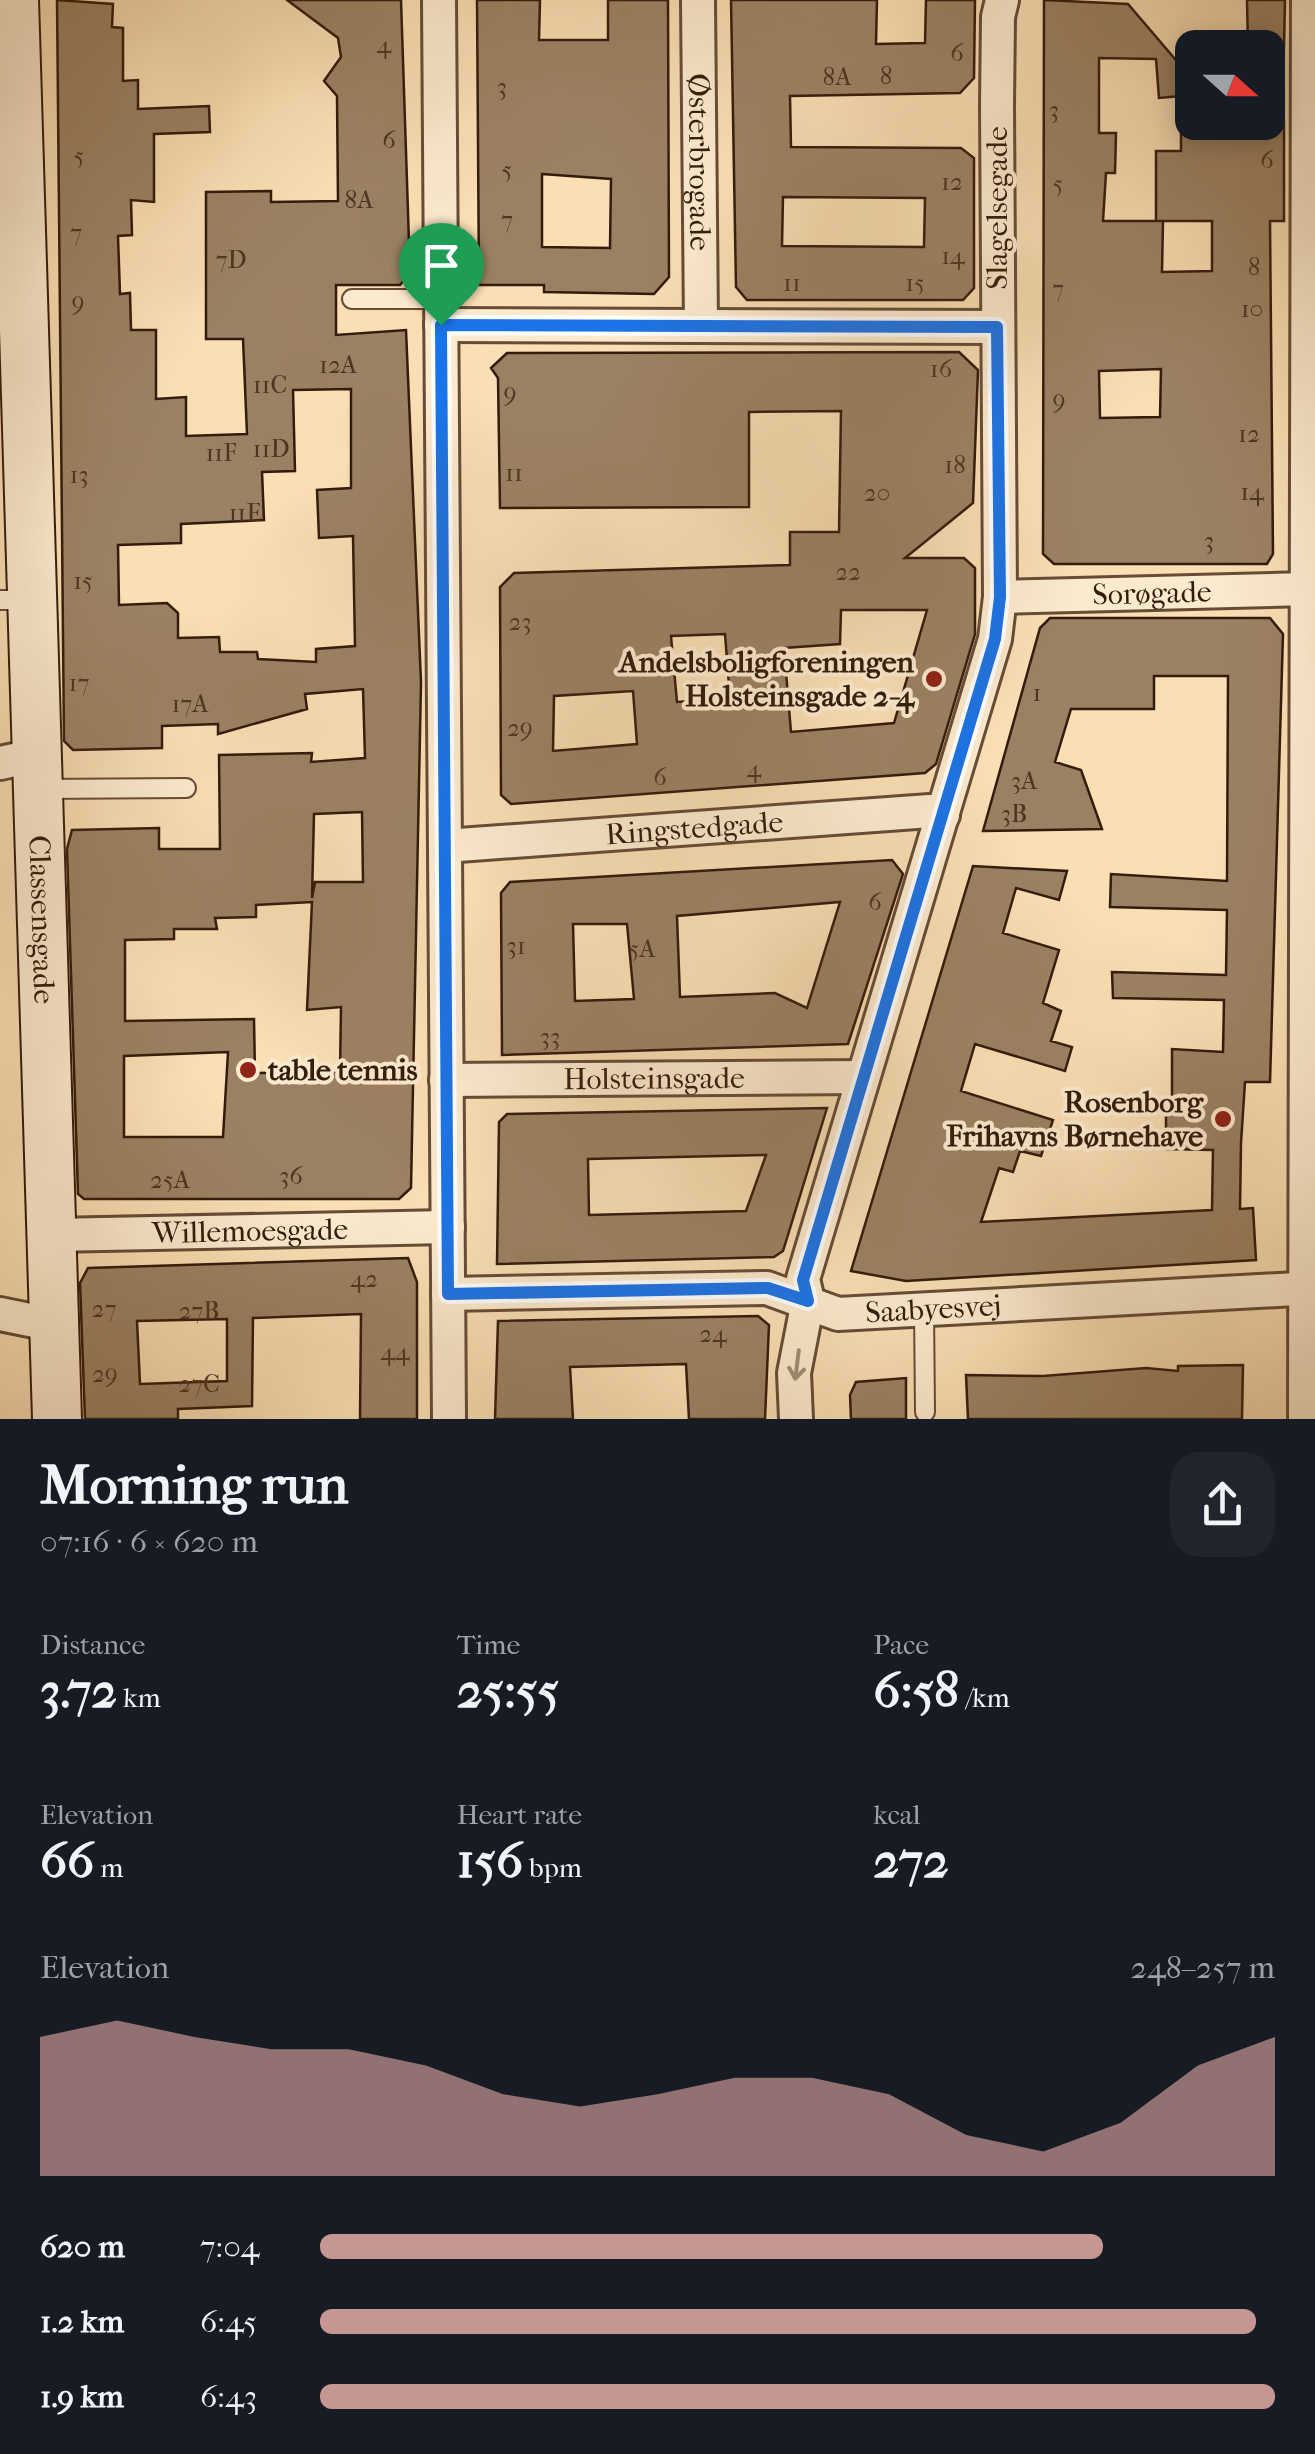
<!DOCTYPE html>
<meta charset="utf-8">
<style>
:root{--surface:#171b24;--page:#20242c;--text:#f1f3f6;--muted:#9ea1a6;--accent:#c59692}
body{margin:0;font-family:"IM FELL French Canon",serif;background:var(--page);color:var(--text);height:100vh;display:flex;flex-direction:column;font-size:38px;white-space:nowrap}
*{box-sizing:border-box;margin:0}
p{font-size:32px;color:var(--muted)}
.icon{flex:none;width:55px;height:55px;fill:none;stroke:currentColor;stroke-width:2;stroke-linecap:round;stroke-linejoin:round}
.map{position:relative;height:1419px;overflow:hidden}
.panel{display:flex;flex-direction:column;background:var(--surface);flex:1}
.panel>*{flex:none}
.needle{width:65px;rotate:111deg}
.buttons{position:absolute;left:1175px;top:30px;display:grid;gap:20px}
.buttons a{display:grid;place-items:center;width:110px;height:110px;border-radius:20px;background:var(--surface);box-shadow:0 5px 25px #0003;font-size:50px}
.pin{position:absolute;display:grid;place-items:center;width:85px;height:85px;color:#fff;margin:-102px -42px;border-radius:50% 50% 50% 0;rotate:-45deg;box-shadow:0 0 10px #0007}
.pin .icon{rotate:45deg}
.round{display:grid;place-items:center;flex:none;width:105px;height:105px;border-radius:30px;background:var(--page)}
.head{display:flex;align-items:center;justify-content:space-between;height:170px;padding:0 40px}
h1{font-size:55px;font-weight:700;line-height:75px}
.metrics{display:grid;grid-template-columns:repeat(3,1fr);gap:15px;height:170px;padding:10px 40px}
.metrics div{display:grid;align-content:center}
.metrics b{font-size:50px;font-weight:700}
.metrics small{font-size:28px;font-weight:400}
.metrics p{font-size:28px}
.chart{height:280px;padding:20px 40px}
.chart p{display:flex;justify-content:space-between}
.chart svg{width:100%;height:180px;margin-top:10px;fill:var(--accent);opacity:.7}
ul{padding:0 40px;list-style:none;font-size:32px}
li{display:grid;grid-template-columns:160px 120px 1fr;align-items:center;height:75px}
li i{height:25px;border-radius:12px;background:var(--accent)}
.map>svg:first-child{display:block}
</style>
<div class="map">
<svg width="1315" height="1419" viewBox="0 0 1315 1419">
<rect width="100%" height="100%" fill="#fadeb4"/>
<filter id="stains"><feTurbulence type="fractalNoise" baseFrequency=".002" numOctaves="4"/><feColorMatrix values="0 0 0 0 .2 0 0 0 0 .09 0 0 0 0 .02 0 0 0 .5 -.17"/></filter>
<radialGradient id="worn" r=".72"><stop offset=".6" stop-color="#630" stop-opacity="0"/><stop offset="1" stop-color="#630" stop-opacity=".3"/></radialGradient>
<path fill="#9b8163" stroke="#341c0c" stroke-width="2.5" fill-rule="evenodd" d="M 57,0 L 113,4 L 112,27 L 123,28 L 123,81 L 138,80 L 138,109 L 209,106 L 210,132 L 154,134 L 154,202 L 131,200 L 132,235 L 118,236 L 120,294 L 130,293 L 131,330 L 156,330 L 156,399 L 186,397 L 186,436 L 247,434 L 243,339 L 206,339 L 206,192 L 271,191 L 271,202 L 338,201 L 337,96 L 324,81 L 341,57 L 338,38 L 287,0 L 401,0 L 410,273 L 400,285 L 336,285 L 336,335 L 406,330 L 421,682 L 411,1188 L 399,1199 L 84,1199 L 78,1194 L 67,849 L 72,830 L 159,828 L 159,849 L 220,849 L 219,755 L 312,753 L 311,762 L 365,758 L 363,689 L 305,694 L 307,709 L 218,734 L 218,724 L 162,726 L 162,748 L 73,750 L 64,741 ZM 351,389 L 351,488 L 317,490 L 319,538 L 353,536 L 355,646 L 316,649 L 316,662 L 258,659 L 257,652 L 220,652 L 219,637 L 178,638 L 178,613 L 167,603 L 119,605 L 118,545 L 181,543 L 181,524 L 264,520 L 262,472 L 295,471 L 293,390 ZM 362,812 L 363,882 L 315,882 L 312,898 L 314,814 ZM 312,902 L 307,1010 L 341,1007 L 340,1072 L 255,1073 L 254,1019 L 125,1021 L 125,940 L 174,939 L 174,929 L 217,929 L 215,918 L 256,917 L 256,905 ZM 228,1052 L 223,1137 L 124,1137 L 124,1056 Z
M 477,0 L 540,0 L 539,40 L 608,40 L 608,0 L 668,0 L 669,277 L 654,294 L 544,292 L 544,285 L 479,285 ZM 542,174 L 611,179 L 610,248 L 542,247 Z
M 731,0 L 877,0 L 876,44 L 925,43 L 926,0 L 975,0 L 974,78 L 960,93 L 790,96 L 791,147 L 961,148 L 974,158 L 974,288 L 963,300 L 747,300 L 736,287 ZM 783,197 L 925,198 L 924,247 L 782,246 Z
M 1044,0 L 1128,4 L 1192,79 L 1192,95 L 1159,98 L 1156,59 L 1099,58 L 1099,133 L 1116,133 L 1115,173 L 1106,173 L 1103,221 L 1156,221 L 1156,151 L 1181,151 L 1181,122 L 1284,122 L 1284,221 L 1270,221 L 1273,554 L 1267,564 L 1054,564 L 1043,554 ZM 1156,221 L 1212,221 L 1212,271 L 1162,272 L 1163,221 ZM 1161,369 L 1160,417 L 1100,418 L 1099,371 Z
M 1247,0 L 1285,0 L 1284,48 L 1248,48 Z
M 959,352 L 978,370 L 973,503 L 905,558 L 964,558 L 975,568 L 975,634 L 936,764 L 925,773 L 511,804 L 501,795 L 500,587 L 514,573 L 790,565 L 790,532 L 839,532 L 841,411 L 749,412 L 749,507 L 500,508 L 498,378 L 491,368 L 507,353 ZM 841,610 L 927,610 L 894,723 L 791,732 L 784,648 L 840,644 ZM 725,634 L 730,698 L 677,702 L 671,636 ZM 633,691 L 637,744 L 553,751 L 554,696 Z
M 1050,618 L 1270,618 L 1283,634 L 1270,1082 L 1245,1082 L 1241,1143 L 1240,1209 L 1253,1208 L 1256,1260 L 906,1281 L 851,1271 L 973,866 L 1067,871 L 1059,900 L 1016,888 L 1003,933 L 1059,950 L 1043,1003 L 1061,1011 L 1051,1041 L 1072,1047 L 1065,1071 L 975,1044 L 961,1091 L 1053,1120 L 1041,1156 L 1020,1151 L 1013,1172 L 999,1168 L 981,1222 L 1212,1210 L 1213,1150 L 1166,1149 L 1166,1097 L 1172,1097 L 1172,1049 L 1223,1052 L 1224,1000 L 1113,998 L 1112,972 L 1226,975 L 1227,910 L 1110,907 L 1111,874 L 1227,881 L 1228,676 L 1154,676 L 1154,709 L 1071,709 L 1055,762 L 1081,770 L 1102,829 L 983,831 L 1040,628 Z
M 892,860 L 903,874 L 848,1044 L 502,1055 L 501,893 L 510,882 ZM 840,902 L 807,1008 L 775,993 L 680,997 L 677,916 ZM 573,924 L 627,924 L 634,999 L 575,1001 Z
M 827,1108 L 783,1251 L 774,1257 L 497,1264 L 499,1122 L 507,1114 ZM 766,1155 L 746,1211 L 589,1215 L 588,1159 Z
M 408,1258 L 417,1282 L 417,1419 L 360,1419 L 361,1314 L 253,1318 L 252,1406 L 178,1409 L 178,1419 L 85,1419 L 80,1283 L 88,1268 ZM 227,1319 L 227,1381 L 140,1384 L 137,1321 Z
M 758,1316 L 769,1325 L 765,1419 L 689,1419 L 686,1364 L 570,1367 L 573,1419 L 495,1419 L 498,1321 Z
M 1243,1365 L 1242,1419 L 968,1419 L 966,1375 L 1043,1376 L 1146,1368 L 1178,1371 L 1178,1366 Z
M 906,1378 L 906,1419 L 851,1419 L 850,1395 L 856,1382 Z"/>
<g fill="none" stroke-linecap="round" stroke-linejoin="round">
<defs>
<path id="lane" d="M 352,299 L 441,299
M 0,600 L 32,600
M 39,789 L 186,788
M 924,1310 L 925,1412"/>
<g id="street">
<path d="M 439,0 L 449,1419"/>
<path id="s1" d="M 698,0 L 701,326"/>
<path d="M 441,325 L 997,327"/>
<path id="s2" d="M 1000,597 L 1306,589"/>
<path d="M 0,763 L 37,755"/>
<path id="s3" d="M 445,846 L 930,811 L 943,815"/>
<path id="s4" d="M 446,1080 L 863,1077"/>
<path id="s5" d="M 52,1235 L 448,1227"/>
<path id="s6" d="M 448,1294 L 767,1288 L 838,1314 L 1315,1288"/>
<path d="M 0,1314 L 54,1325"/>
<path d="M 796,1419 L 794,1373 L 808,1301 L 803,1279 L 995,639 L 1000,597 L 997,105 L 998,17 L 1002,0"/>
<path d="M 1305,1419 L 1308,0"/>
</g>
<g id="secondary">
<path id="s7" d="M 14,0 L 57,1419"/>
</g>
</defs>
<use href="#lane" stroke="#664c36" stroke-width="22"/>
<use href="#street" stroke="#664c36" stroke-width="38"/>
<use href="#secondary" stroke="#341c0c" stroke-width="52"/>
<use href="#lane" stroke="#fceace" stroke-width="18"/>
<use href="#street" stroke="#fceace" stroke-width="32"/>
<use href="#secondary" stroke="#fceace" stroke-width="48"/>
</g>
<defs><path id="oneway-shaft" d="M-6 0H5M1.5-3L5.5 0L1.5 3" fill="none" stroke-width="1.6" stroke-linecap="round" stroke-linejoin="round" transform="scale(2.5)"/></defs>
<use stroke="#a28d77" href="#oneway-shaft" transform="translate(797 1365) rotate(97)"/>
<g fill="none" stroke-linecap="round" stroke-linejoin="round">
<defs>
<path id="route" d="M 441,325 L 997,327 L 1000,597 L 995,639 L 803,1280 L 808,1301 L 768,1288 L 448,1294 Z"/>
</defs>
<use href="#route" stroke="#fff" stroke-width="20"/>
<use href="#route" stroke="#1a73e8" stroke-width="12"/>
</g>
<g fill="#8f2418" stroke="#fceace" stroke-width="4">
<circle cx="934" cy="679" r="10"/>
<circle cx="248" cy="1070" r="10"/>
<circle cx="1223" cy="1119" r="10"/>
</g>
<g text-anchor="middle" stroke-width="8" stroke-linejoin="round" paint-order="stroke">
<g font-size="25" fill="#4e3522">
<text x="384" y="53">4</text>
<text x="957" y="61">6</text>
<text x="886" y="84">8</text>
<text x="837" y="85">8A</text>
<text x="502" y="95">3</text>
<text x="1054" y="118">3</text>
<text x="389" y="148">6</text>
<text x="79" y="164">5</text>
<text x="1267" y="168">6</text>
<text x="507" y="178">5</text>
<text x="952" y="190">12</text>
<text x="1058" y="192">5</text>
<text x="359" y="208">8A</text>
<text x="507" y="228">7</text>
<text x="76" y="241">7</text>
<text x="953" y="264">14</text>
<text x="231" y="268">7D</text>
<text x="1254" y="275">8</text>
<text x="792" y="291">11</text>
<text x="915" y="291">15</text>
<text x="1058" y="297">7</text>
<text x="78" y="310">9</text>
<text x="1252" y="317">10</text>
<text x="338" y="373">12A</text>
<text x="941" y="377">16</text>
<text x="270" y="393">11C</text>
<text x="510" y="401">9</text>
<text x="1059" y="408">9</text>
<text x="1249" y="442">12</text>
<text x="271" y="457">11D</text>
<text x="221" y="461">11F</text>
<text x="955" y="473">18</text>
<text x="514" y="481">11</text>
<text x="79" y="483">13</text>
<text x="1252" y="500">14</text>
<text x="877" y="501">20</text>
<text x="245" y="521">11E</text>
<text x="1209" y="549">3</text>
<text x="848" y="580">22</text>
<text x="83" y="589">15</text>
<text x="520" y="630">23</text>
<text x="79" y="691">17</text>
<text x="1037" y="701">1</text>
<text x="190" y="712">17A</text>
<text x="520" y="736">29</text>
<text x="754" y="777">4</text>
<text x="660" y="785">6</text>
<text x="1024" y="789">3A</text>
<text x="1014" y="822">3B</text>
<text x="875" y="910">6</text>
<text x="516" y="954">31</text>
<text x="642" y="957">5A</text>
<text x="550" y="1045">33</text>
<text x="291" y="1184">36</text>
<text x="170" y="1188">25A</text>
<text x="364" y="1287">42</text>
<text x="104" y="1317">27</text>
<text x="199" y="1319">27B</text>
<text x="713" y="1342">24</text>
<text x="395" y="1360">44</text>
<text x="105" y="1382">29</text>
<text x="199" y="1392">27C</text>
</g>
<g font-size="30" fill="#341c0c" stroke="#fceace">
<text dy="10" stroke="none"><textPath href="#s1" startOffset="162">Østerbrogade</textPath></text>
<text transform="translate(997 208) rotate(-90)" y="10">Slagelsegade</text>
<text dy="10" stroke="none"><textPath href="#s2" startOffset="152">Sorøgade</textPath></text>
<text dy="10" stroke="none"><textPath href="#s3" startOffset="250">Ringstedgade</textPath></text>
<text dy="10" stroke="none"><textPath href="#s7" startOffset="920">Classensgade</textPath></text>
<text dy="10" stroke="none"><textPath href="#s4" startOffset="208">Holsteinsgade</textPath></text>
<text dy="10" stroke="none"><textPath href="#s5" startOffset="198">Willemoesgade</textPath></text>
<text dy="10" stroke="none"><textPath href="#s6" startOffset="490">Saabyesvej</textPath></text>
</g>
<g font-size="30" font-weight="bold" fill="#341c0c" stroke="#fceace" text-anchor="end">
<text x="914" y="672">Andelsboligforeningen<tspan x="914" dy="34">Holsteinsgade 2-4</tspan></text>
<text x="268" y="1080" text-anchor="start">table tennis</text>
<text x="1203" y="1112">Rosenborg<tspan x="1203" dy="34">Frihavns Børnehave</tspan></text>
</g>
</g>
<rect width="100%" height="100%" filter="url(#stains)"/>
<rect width="100%" height="100%" fill="url(#worn)"/>
</svg>
<div class="buttons">
<a><svg class="needle" viewBox="-14 -14 28 28"><path d="M0-13l5 13h-10z" fill="#e53935"/><path d="M0 13l5-13h-10z" fill="#9ea1a6"/></svg></a>
</div>
<div class="pin" style="left:441px;top:325px;background:#1e9e55"><svg class="icon" aria-label="arrive" viewBox="0 0 24 24"><path d="M6 21V4h12l-3 4 3 4H6"/></svg></div>
</div>
<section class="panel">
<div class="head"><div><h1>Morning run</h1><p>07:16 · 6 × 620 m</p></div><a class="round"><svg class="icon" aria-label="share" viewBox="0 0 24 24"><path d="M12 15V3M7 8l5-5 5 5M5 13v7h14v-7"/></svg></a></div>
<div class="metrics">
<div><p>Distance</p><b>3.72<small> km</small></b></div>
<div><p>Time</p><b>25:55</b></div>
<div><p>Pace</p><b>6:58<small> /km</small></b></div>
</div>
<div class="metrics">
<div><p>Elevation</p><b>66<small> m</small></b></div>
<div><p>Heart rate</p><b>156<small> bpm</small></b></div>
<div><p>kcal</p><b>272</b></div>
</div>
<div class="chart"><p><span>Elevation</span>248–257 m</p>
<svg viewBox="0 0 160 44" preserveAspectRatio="none"><path d="M0 44V10L10 6L20 10L30 13L40 13L50 17L60 24L70 27L80 24L90 20L100 20L110 24L120 34L130 38L140 31L150 17L160 10V44z"/></svg>
</div>
<ul>
<li><b>620 m</b>7:04<i style="width:82%"></i></li>
<li><b>1.2 km</b>6:45<i style="width:98%"></i></li>
<li><b>1.9 km</b>6:43<i style="width:100%"></i></li>
</ul>
</section>
